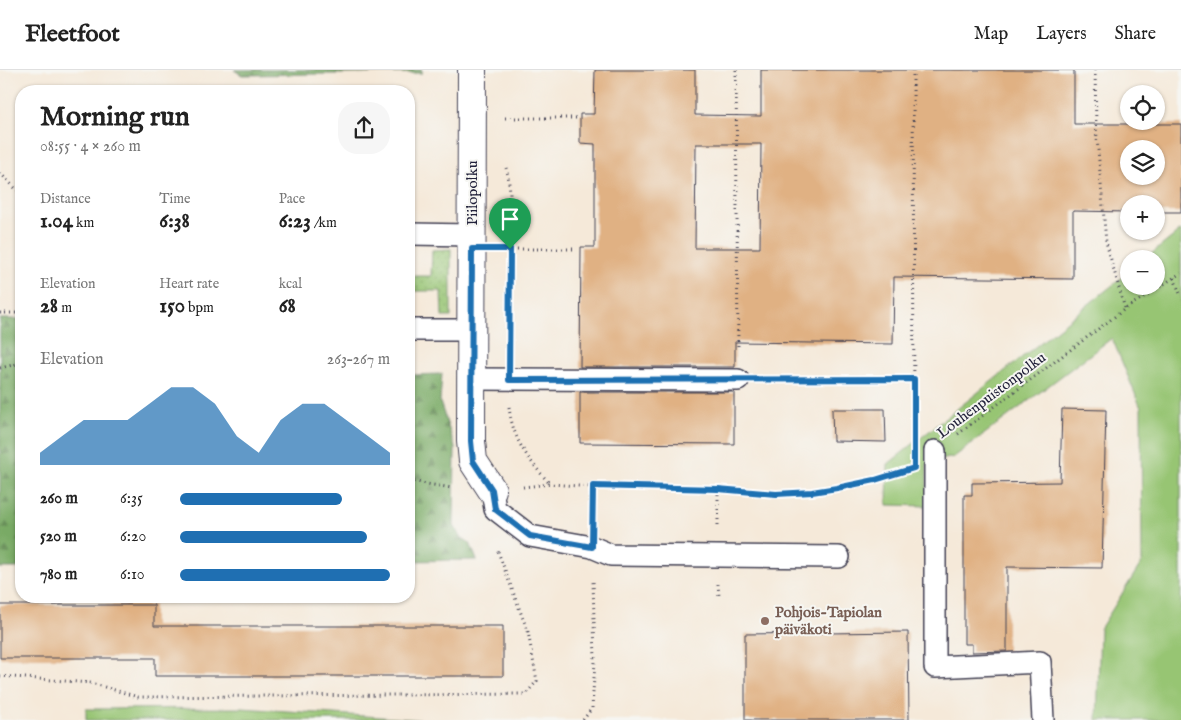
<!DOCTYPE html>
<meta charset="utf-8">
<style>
:root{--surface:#fff;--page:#f6f6f6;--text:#222;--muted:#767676;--line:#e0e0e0;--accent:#1f6fb2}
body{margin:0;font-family:"IM FELL English",serif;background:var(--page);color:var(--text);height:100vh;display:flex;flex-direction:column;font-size:19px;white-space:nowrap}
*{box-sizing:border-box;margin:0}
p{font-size:16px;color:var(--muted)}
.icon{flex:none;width:28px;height:28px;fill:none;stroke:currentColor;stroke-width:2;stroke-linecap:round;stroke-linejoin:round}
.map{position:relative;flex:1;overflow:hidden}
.details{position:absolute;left:15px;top:15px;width:400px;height:518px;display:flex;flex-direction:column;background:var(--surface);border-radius:20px;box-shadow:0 1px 4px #0004}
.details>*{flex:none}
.fabs{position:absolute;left:1120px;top:15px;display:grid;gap:10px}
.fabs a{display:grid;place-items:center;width:45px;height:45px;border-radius:50%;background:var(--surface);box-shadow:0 1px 4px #0004;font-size:25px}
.pin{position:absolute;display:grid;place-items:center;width:42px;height:42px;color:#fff;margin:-51px -21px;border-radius:50% 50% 50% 0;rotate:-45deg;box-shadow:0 0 5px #0007}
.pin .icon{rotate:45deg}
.round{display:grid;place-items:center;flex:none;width:52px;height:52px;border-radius:20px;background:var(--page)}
.headline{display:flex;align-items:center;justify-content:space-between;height:85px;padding:0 25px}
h1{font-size:28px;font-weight:700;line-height:38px}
.stats{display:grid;grid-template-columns:repeat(3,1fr);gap:8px;height:85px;padding:5px 25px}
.stats div{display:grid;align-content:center}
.stats b{font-size:21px;font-weight:700}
.stats small{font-size:14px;font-weight:400}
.stats p{font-size:14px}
.chart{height:140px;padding:10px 25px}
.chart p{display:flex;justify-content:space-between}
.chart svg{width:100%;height:90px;margin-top:5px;fill:var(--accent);opacity:.7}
ul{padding:0 25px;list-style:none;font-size:16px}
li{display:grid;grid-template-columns:80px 60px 1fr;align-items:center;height:38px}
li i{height:12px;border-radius:6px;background:var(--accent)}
header{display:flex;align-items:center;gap:30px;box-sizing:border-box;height:70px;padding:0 25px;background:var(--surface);border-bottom:1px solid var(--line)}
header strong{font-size:24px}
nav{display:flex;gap:28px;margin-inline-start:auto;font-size:18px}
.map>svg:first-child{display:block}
</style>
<header>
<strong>Fleetfoot</strong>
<nav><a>Map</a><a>Layers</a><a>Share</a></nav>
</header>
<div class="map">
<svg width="1181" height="650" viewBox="0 0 1181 650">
<defs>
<pattern id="grass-dots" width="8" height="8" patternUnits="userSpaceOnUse" patternTransform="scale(1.25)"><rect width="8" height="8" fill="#97c573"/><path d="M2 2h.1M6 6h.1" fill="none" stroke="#82a964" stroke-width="1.8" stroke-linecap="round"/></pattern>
<pattern id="forest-firs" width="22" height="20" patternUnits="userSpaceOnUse" patternTransform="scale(1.25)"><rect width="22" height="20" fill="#79aa65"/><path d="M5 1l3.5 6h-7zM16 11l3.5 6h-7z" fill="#638a54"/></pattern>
</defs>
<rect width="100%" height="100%" fill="#f6f6f2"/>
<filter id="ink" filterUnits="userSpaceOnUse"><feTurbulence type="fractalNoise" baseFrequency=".02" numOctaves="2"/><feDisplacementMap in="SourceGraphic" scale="10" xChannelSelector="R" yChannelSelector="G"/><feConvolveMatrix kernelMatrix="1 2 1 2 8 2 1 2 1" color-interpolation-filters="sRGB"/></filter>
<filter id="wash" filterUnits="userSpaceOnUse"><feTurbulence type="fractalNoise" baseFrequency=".0096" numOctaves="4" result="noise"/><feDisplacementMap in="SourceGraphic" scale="20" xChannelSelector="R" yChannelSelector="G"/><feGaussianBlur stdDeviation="1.12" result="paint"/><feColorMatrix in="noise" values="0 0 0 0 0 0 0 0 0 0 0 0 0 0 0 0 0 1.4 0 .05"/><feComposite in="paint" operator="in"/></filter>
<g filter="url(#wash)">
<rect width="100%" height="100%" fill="#f5e9d9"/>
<path fill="url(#grass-dots)" stroke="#5c7457" d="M 451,179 L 451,247 L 442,247 L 441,221 L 409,221 L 409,206 L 431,206 L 432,180 Z"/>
<path fill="url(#forest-firs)" stroke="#4e6650" d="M 234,0 L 422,0 L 422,3 L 242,5 Z
M 0,249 L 21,249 L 21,498 L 0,498 Z
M 442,304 L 440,332 L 455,377 L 454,456 L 461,467 L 470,473 L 477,490 L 409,491 L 409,305 Z"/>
<path fill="#97c573" stroke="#5c7457" d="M 1181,160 L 1181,650 L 1097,650 L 1100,559 L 1142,492 L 1141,338 L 1112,268 L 954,387 L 927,393 L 927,436 L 887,435 L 888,394 L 1129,202 L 1129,216 L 1156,216 L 1156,189 L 1145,189 Z
M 241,638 L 426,650 L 86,650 L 86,639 Z"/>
<g id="blocks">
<path fill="#e0b183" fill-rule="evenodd" d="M 595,0 L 695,0 L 695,45 L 761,46 L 761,0 L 1074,0 L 1074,54 L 1181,54 L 1181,142 L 1156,142 L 1156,134 L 1129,134 L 1129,142 L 1073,141 L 1073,209 L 894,207 L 893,274 L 735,272 L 735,297 L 580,297 L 581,177 L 595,177 L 595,74 L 580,73 L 580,44 L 594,44 ZM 696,74 L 761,74 L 760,178 L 695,178 ZM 1129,79 L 1156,79 L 1156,106 L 1129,106 Z
M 580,322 L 734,322 L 734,374 L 580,373 Z
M 832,339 L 885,339 L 886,372 L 833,371 Z
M 1062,339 L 1106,340 L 1102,498 L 1007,497 L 1007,581 L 972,582 L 972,574 L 964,574 L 964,425 L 972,425 L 972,413 L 1060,412 Z
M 0,535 L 154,535 L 154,556 L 503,556 L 503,606 L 155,606 L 155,588 L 0,588 Z
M 908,562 L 909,650 L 745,650 L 745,564 Z"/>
</g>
</g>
<g filter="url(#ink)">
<use href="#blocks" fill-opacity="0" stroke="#424053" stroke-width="1"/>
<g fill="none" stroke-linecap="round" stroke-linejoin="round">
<defs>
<path id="service" d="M 409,164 L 472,165
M 409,260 L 471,260
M 471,309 L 738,310
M 935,381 L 935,597 L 1040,592 L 1043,650
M 492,420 L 495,439 L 530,466 L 592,477 L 611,485 L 839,487"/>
<path id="minor" d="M 472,0 L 471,371 L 473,391 L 492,420"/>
</defs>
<use href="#service" stroke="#424053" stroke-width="24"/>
<use href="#minor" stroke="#424053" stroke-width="30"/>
<path stroke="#424053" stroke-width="3" stroke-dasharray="1 4" stroke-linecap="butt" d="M 736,0 L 738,280
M 913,0 L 914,359
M 1095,0 L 1096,56 L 1106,172 L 1125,239
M 505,48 L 579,48
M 506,98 L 508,105 L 510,121 L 509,281
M 0,103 L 21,124
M 502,179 L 577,179
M 1174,208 L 1181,226
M 0,243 L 21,243
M 0,298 L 21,293
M 767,309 L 914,309
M 509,337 C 513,371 528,389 550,414
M 958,364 L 1125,239 L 1181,203
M 409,410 L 421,413 L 452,418
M 523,417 L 550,414 L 593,417 L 718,419 L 776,424 L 812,422 L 837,418 L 875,410 L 907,400
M 718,419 L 718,456
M 593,448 L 593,417
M 718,514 L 719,526
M 0,606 L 91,613 L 138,627 L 526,624 L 537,611 L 528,562 L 497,479
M 583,650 L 592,638 L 595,592 L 593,510"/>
<use href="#service" stroke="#fff" stroke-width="21"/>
<use href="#minor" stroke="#fff" stroke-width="28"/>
</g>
</g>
<g fill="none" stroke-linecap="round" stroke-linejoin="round" filter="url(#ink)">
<defs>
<path id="route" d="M 472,179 L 510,179 L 509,310 L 914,309 L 914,398 L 875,410 L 837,418 L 812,422 L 776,424 L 718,419 L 593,416 L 592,477 L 530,466 L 495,439 L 492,420 L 473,391 L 471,371 Z"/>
</defs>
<use href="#route" stroke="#fff" stroke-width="10"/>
<use href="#route" stroke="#1f6fb2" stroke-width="6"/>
</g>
<circle fill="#8d6e63" stroke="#f6f6f2" stroke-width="2" cx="765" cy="551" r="5"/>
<g text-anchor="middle" stroke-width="4" stroke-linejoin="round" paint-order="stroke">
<g font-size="15" fill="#22223b" stroke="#f6f6f2">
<text transform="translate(472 123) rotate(-90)" y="5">Piilopolku</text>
<text transform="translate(991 325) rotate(-37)" y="5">Louhenpuistonpolku</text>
</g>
<g font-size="15" font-weight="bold" fill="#785e54" stroke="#f6f6f2" text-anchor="start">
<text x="775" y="547">Pohjois-Tapiolan<tspan x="775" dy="17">päiväkoti</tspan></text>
</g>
</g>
</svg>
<div class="fabs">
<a><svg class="icon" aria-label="locate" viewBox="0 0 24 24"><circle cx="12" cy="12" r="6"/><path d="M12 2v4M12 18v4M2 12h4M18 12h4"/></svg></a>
<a><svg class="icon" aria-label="layers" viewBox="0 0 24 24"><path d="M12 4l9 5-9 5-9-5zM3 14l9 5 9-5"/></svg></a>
<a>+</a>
<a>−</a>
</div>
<div class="pin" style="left:510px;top:179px;background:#1e9e55"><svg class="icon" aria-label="arrive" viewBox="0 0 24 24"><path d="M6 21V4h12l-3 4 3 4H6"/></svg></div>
<section class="details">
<div class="headline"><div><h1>Morning run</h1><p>08:55 · 4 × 260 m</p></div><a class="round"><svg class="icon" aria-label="share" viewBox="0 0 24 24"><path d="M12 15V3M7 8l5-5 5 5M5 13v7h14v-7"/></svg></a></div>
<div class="stats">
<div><p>Distance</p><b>1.04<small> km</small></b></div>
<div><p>Time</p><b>6:38</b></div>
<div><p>Pace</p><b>6:23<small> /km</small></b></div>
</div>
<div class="stats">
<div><p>Elevation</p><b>28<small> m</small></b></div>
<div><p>Heart rate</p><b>150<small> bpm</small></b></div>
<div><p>kcal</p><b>68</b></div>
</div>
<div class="chart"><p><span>Elevation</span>263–267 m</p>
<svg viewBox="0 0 160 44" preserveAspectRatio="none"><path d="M0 44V38L10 30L20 22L30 22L40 22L50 14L60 6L70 6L80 14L90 30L100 38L110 22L120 14L130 14L140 22L150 30L160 38V44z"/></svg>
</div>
<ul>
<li><b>260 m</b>6:35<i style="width:77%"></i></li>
<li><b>520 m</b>6:20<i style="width:89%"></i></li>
<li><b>780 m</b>6:10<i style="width:100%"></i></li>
</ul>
</section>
</div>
